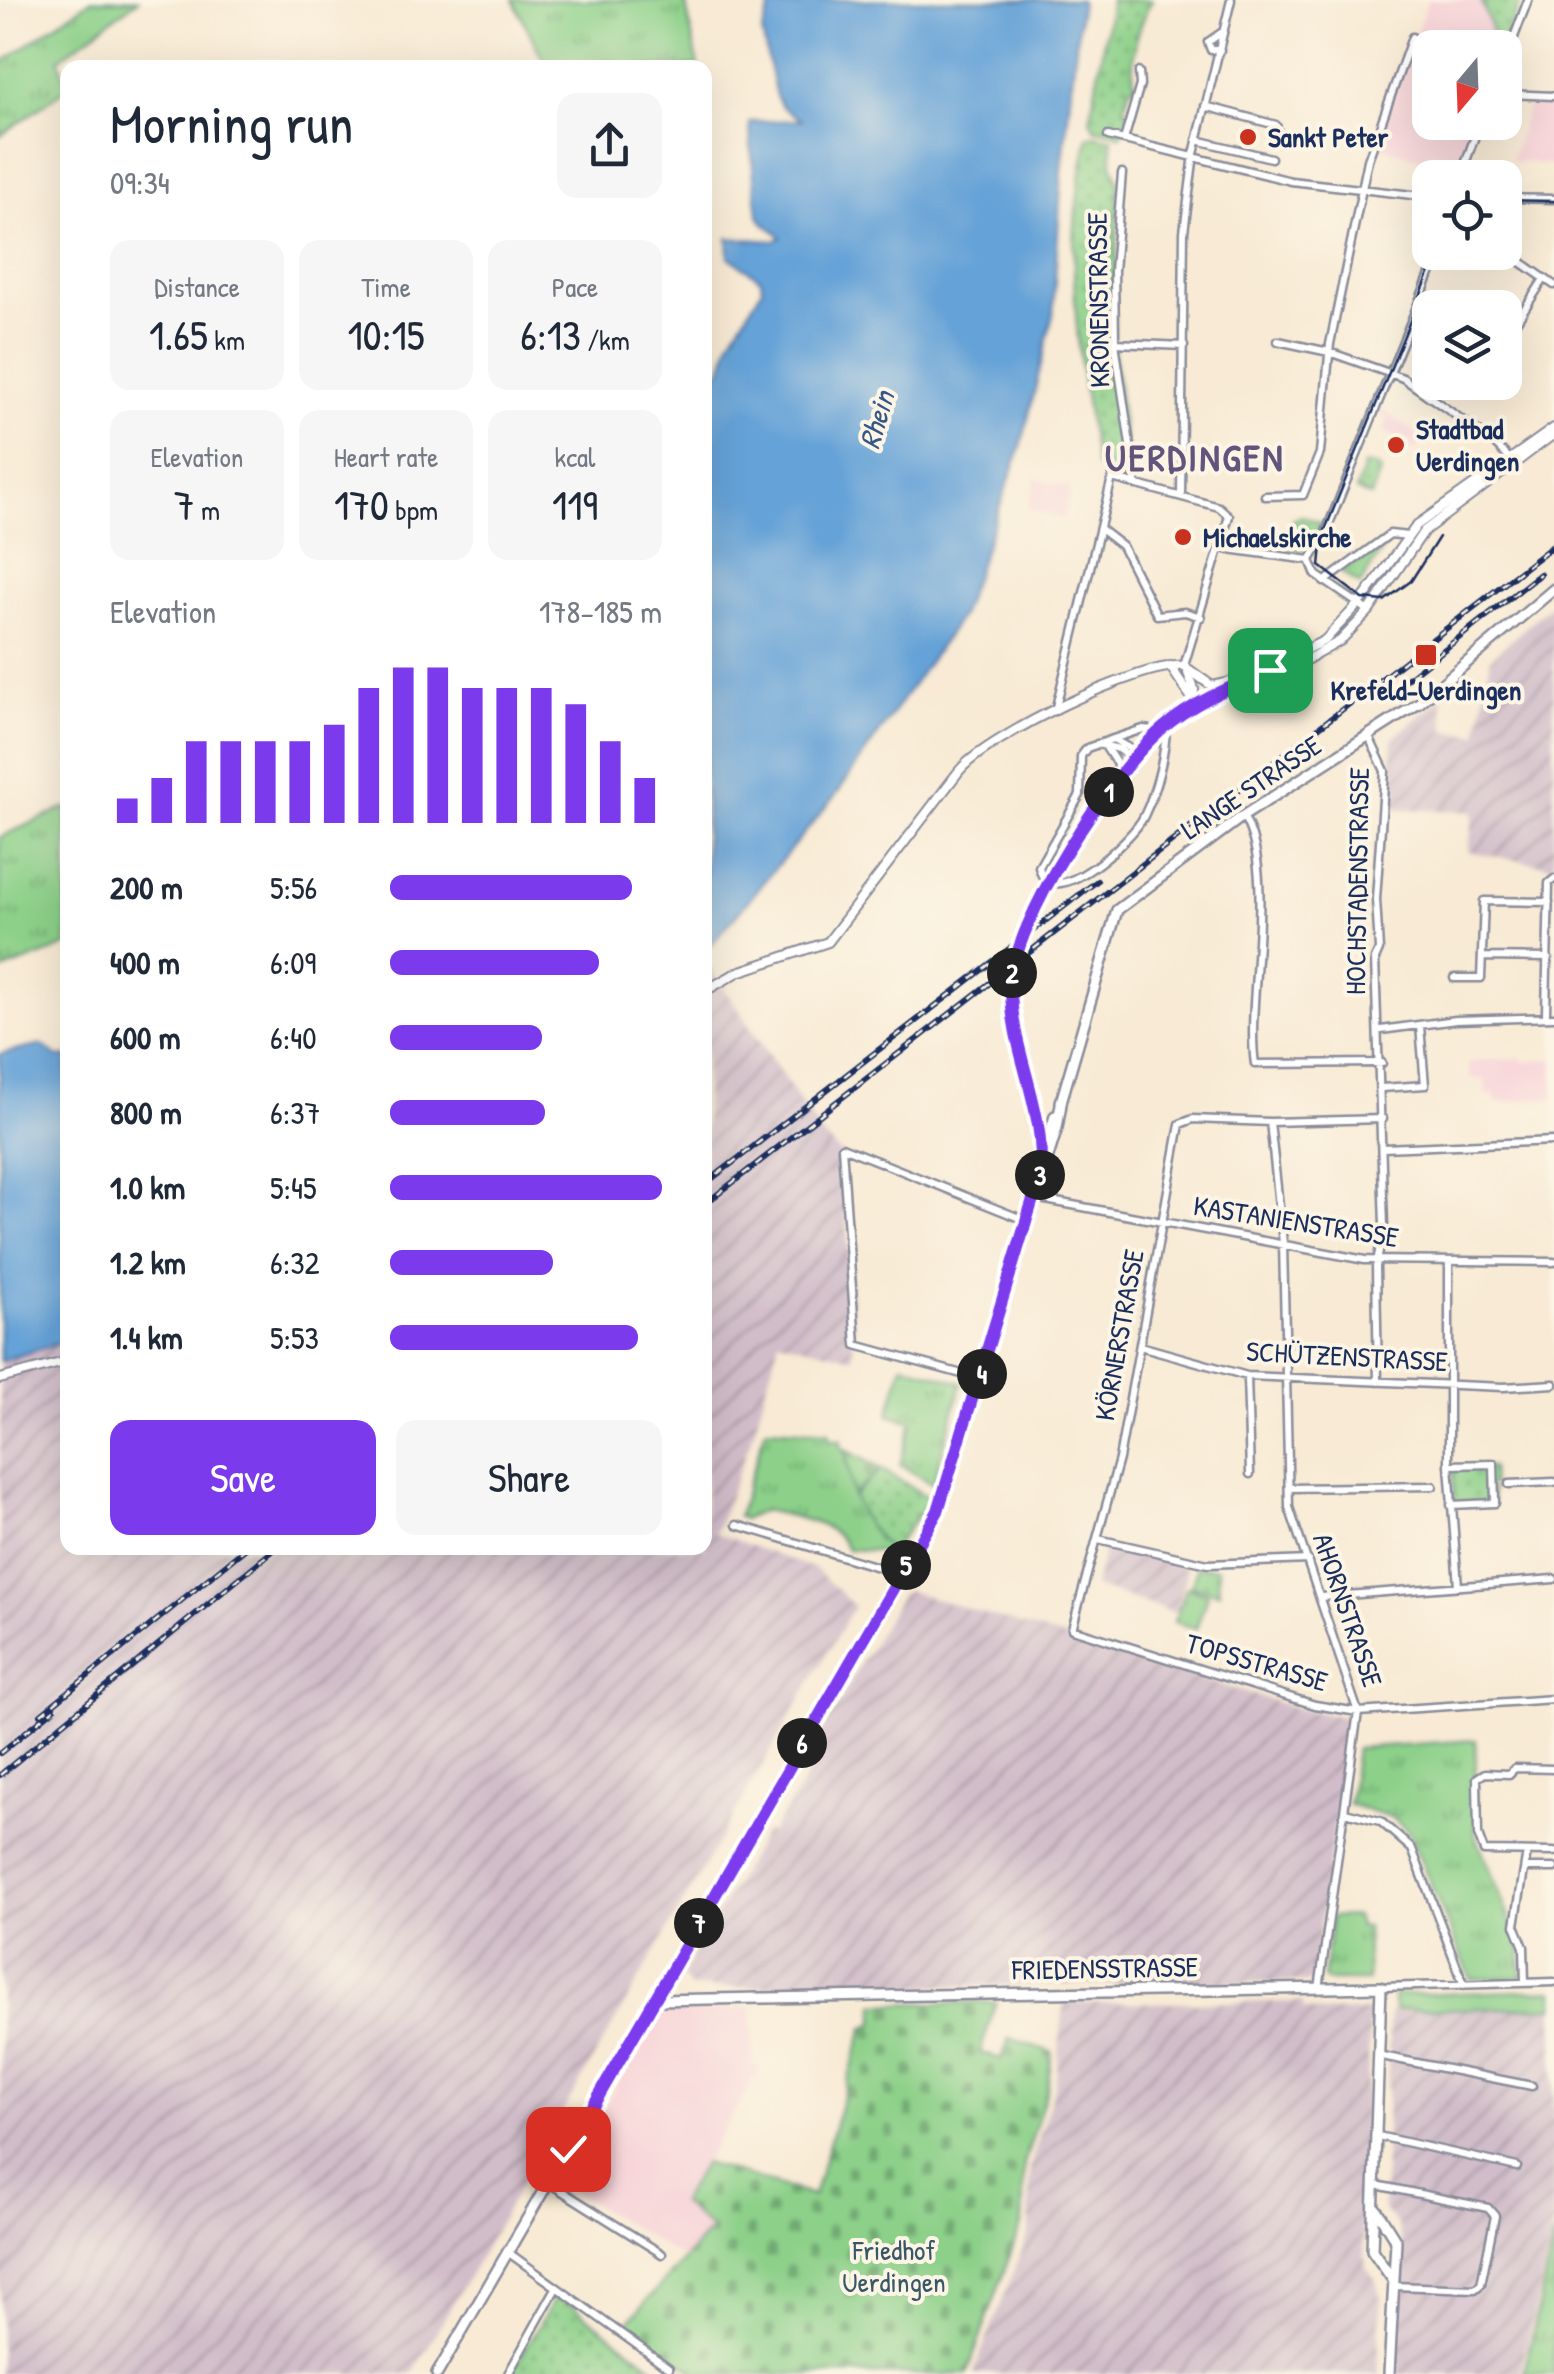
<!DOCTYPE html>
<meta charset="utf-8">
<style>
:root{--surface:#fff;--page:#f6f6f7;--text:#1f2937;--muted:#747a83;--accent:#7c3aed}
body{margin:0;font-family:"Patrick Hand",sans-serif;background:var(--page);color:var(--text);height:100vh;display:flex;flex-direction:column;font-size:38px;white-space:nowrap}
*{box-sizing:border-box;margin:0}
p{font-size:32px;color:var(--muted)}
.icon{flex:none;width:55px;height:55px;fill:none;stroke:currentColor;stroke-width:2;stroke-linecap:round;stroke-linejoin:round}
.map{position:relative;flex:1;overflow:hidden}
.side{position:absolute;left:60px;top:60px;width:652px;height:1495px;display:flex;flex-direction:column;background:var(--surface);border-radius:20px;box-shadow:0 10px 40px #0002}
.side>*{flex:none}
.needle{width:65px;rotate:199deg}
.fabs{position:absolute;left:1412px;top:30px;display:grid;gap:20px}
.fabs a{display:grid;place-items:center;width:110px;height:110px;border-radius:20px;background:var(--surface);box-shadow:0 10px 40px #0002;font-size:50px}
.pin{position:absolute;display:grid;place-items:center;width:85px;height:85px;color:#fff;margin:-42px;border-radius:20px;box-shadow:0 5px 15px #0006}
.km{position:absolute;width:50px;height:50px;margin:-25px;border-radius:50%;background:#222;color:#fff;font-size:28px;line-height:50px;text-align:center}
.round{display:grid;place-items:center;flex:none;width:105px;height:105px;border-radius:20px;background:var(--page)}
.overview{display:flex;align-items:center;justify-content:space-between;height:170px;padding:0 50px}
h1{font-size:55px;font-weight:600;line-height:75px}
.figures{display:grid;grid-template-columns:repeat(3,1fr);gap:15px;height:170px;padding:10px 50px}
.figures div{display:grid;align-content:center;border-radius:20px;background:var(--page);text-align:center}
.figures b{font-size:42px;font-weight:600}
.figures small{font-size:28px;font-weight:400}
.figures p{font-size:28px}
.chart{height:280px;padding:20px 50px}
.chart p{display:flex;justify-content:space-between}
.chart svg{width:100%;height:180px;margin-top:10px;stroke:var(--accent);stroke-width:6}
.button{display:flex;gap:20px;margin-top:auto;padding:20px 50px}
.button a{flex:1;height:115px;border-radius:20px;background:var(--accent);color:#fff;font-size:40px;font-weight:600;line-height:115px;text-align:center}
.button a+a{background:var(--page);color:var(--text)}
ul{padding:0 50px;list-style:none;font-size:32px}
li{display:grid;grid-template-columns:160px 120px 1fr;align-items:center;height:75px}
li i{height:25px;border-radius:12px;background:var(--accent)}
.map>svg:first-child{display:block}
</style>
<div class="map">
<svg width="1554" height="2374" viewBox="0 0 1554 2374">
<defs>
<pattern id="industrial-furrows" width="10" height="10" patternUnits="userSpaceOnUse" patternTransform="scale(2.5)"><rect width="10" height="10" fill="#d1bdc9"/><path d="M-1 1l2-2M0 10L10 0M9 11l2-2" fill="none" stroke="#a99aa6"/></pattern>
<pattern id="grass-tufts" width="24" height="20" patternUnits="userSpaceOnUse" patternTransform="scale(2.5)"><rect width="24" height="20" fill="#8cd089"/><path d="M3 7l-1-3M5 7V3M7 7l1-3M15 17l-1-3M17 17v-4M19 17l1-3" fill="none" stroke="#72a973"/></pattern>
<pattern id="cemetery-stones" width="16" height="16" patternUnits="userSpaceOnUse" patternTransform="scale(2.5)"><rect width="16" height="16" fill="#8cd089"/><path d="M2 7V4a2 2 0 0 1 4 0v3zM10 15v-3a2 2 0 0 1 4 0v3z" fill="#72a973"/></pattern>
<pattern id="park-dots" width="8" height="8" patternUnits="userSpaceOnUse" patternTransform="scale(2.5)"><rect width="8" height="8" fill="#8cd089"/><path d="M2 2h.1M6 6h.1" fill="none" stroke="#72a973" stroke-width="1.8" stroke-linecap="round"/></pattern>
</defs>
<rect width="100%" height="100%" fill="#fcf5e5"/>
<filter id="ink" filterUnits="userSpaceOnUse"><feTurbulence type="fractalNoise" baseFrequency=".01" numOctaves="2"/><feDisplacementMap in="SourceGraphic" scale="20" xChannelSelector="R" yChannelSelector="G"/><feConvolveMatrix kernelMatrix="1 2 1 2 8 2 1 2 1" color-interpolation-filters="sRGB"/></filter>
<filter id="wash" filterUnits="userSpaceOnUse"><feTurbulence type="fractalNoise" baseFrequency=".0048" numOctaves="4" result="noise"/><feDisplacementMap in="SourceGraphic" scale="40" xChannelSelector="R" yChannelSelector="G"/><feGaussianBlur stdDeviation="2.25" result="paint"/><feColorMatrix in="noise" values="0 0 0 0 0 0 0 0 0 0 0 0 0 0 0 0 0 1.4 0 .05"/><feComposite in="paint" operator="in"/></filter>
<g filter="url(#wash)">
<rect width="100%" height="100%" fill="#f8ead4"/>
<path fill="#f6cfd7" d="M 1428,0 L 1481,0 L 1492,30 L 1485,47 L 1430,48 L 1430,122 L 1474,123 L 1458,163 L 1433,154 L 1429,162 L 1376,145 Z
M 1529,102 L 1554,103 L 1554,165 L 1511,161 Z
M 1380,410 L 1390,416 L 1425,438 L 1414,451 L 1410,449 L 1412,442 L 1383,432 L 1388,419 L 1378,414 Z
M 1036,478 L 1071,488 L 1063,518 L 1028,509 Z
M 1520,1058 L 1524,1062 L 1554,1059 L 1554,1098 L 1495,1102 L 1494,1094 L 1486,1095 L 1485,1080 L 1470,1078 L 1468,1062 Z
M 751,2007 L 753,2065 L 760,2069 L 681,2201 L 711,2229 L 683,2258 L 560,2184 L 655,2017 L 664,2009 Z"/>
<path fill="url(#industrial-furrows)" d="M 1554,602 L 1554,866 L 1468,852 L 1474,812 L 1389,808 L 1393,738 L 1442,697 L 1446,731 L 1478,734 L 1491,658 Z
M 705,960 L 823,1136 L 842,1155 L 854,1329 L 853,1358 L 779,1340 L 754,1431 L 715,1533 L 815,1569 L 854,1606 L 412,2374 L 0,2374 L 0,1361 L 67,1341 L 68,1548 L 705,1548 Z
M 1105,1547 L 1188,1567 L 1175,1613 L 1094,1587 Z
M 909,1591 L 1303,1710 L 1350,1718 L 1312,1982 L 690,1988 L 682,1976 L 764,1833 L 772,1832 L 803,1783 L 812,1766 L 805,1762 L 901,1594 Z
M 1303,2002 L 1303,2009 L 1323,2012 L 1370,2011 L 1362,2220 L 1366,2267 L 1376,2280 L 1381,2299 L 1378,2374 L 973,2374 L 1029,2233 L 1030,2167 L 1055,2085 L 1064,2003 Z
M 1554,2008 L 1554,2226 L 1520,2374 L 1395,2374 L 1403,2247 L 1397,2225 L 1383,2210 L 1390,2012 Z"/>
<path fill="url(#grass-tufts)" stroke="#548074" stroke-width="2.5" d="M 91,0 L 138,0 L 59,59 L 67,88 L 0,136 L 0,64 Z
M 513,0 L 685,0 L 698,67 L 547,67 Z
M 1390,537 L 1360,585 L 1341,572 L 1384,543 Z
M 67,807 L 67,946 L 0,972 L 0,837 Z
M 903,1364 L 962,1383 L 933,1484 L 900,1465 L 912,1422 L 889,1414 Z
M 766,1428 L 829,1432 L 831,1440 L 841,1440 L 841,1448 L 931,1499 L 890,1552 L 847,1549 C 835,1521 791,1517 764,1510 L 744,1519 L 738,1516 Z
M 1476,1740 L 1475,1833 L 1521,1947 L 1522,1977 L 1471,1979 L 1408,1831 L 1391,1817 L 1349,1804 L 1356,1748 Z
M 1356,1916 L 1359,1927 L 1366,1927 L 1368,1981 L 1326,1981 L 1323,1978 L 1331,1917 Z
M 1554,1990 L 1554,2007 L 1394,2010 L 1394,1995 Z
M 1554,2235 L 1554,2374 L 1524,2374 Z"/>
<path fill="url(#cemetery-stones)" stroke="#548074" stroke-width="2.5" d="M 845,1449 L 881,1469 L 853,1496 Z
M 996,2002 L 980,2053 L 1002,2059 L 1009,2038 L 1052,2052 L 1047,2089 L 1024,2164 L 1022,2222 L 967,2374 L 698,2374 L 626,2324 L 711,2229 L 680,2202 L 704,2163 L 813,2196 L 864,2028 L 875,2023 L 875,2004 Z"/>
<path fill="url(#park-dots)" stroke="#548074" stroke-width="2.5" d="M 1111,0 L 1152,0 C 1138,27 1127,59 1136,88 L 1130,87 L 1124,109 L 1130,111 L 1121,135 L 1096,129 L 1090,120 Z
M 1481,0 L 1521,0 L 1503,47 L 1483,46 L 1492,30 Z
M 1094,135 L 1112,139 L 1112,164 L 1119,183 L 1113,344 L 1129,475 L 1096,466 C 1078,354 1061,250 1088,137 Z
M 1371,465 L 1381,470 L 1371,497 L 1356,490 L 1364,466 Z
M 1302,516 L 1321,523 C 1314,542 1311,552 1289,549 L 1293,520 Z
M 1491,1467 L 1492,1501 L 1454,1503 L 1453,1468 Z
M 881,1469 L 931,1499 L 890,1552 L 866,1523 L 853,1496 Z
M 1197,1567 L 1218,1568 L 1219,1593 L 1191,1586 Z
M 557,2294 L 663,2374 L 511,2374 Z"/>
<path fill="#8cd089" stroke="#548074" stroke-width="2.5" d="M 1186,1587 L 1208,1594 L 1196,1629 L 1174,1622 Z"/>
<path fill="#65a2d7" stroke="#40689a" stroke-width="2.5" d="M 805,0 L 1081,0 L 1062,169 L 1053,314 L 1022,444 L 960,617 L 836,795 L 705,952 L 705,385 L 722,369 L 730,341 L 762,289 L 761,279 L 729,257 L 728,238 L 775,241 L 781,237 C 774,228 764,227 759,216 C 756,211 749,127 750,122 L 801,120 L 782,107 L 776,96 L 762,33 L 771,6 L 798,6 Z
M 42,1045 L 58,1057 L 67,1056 L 67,1341 L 0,1361 L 0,1054 Z"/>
</g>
<g filter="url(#ink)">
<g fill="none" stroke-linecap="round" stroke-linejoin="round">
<path stroke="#ccc5bc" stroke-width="6" stroke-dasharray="6 3" stroke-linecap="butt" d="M 1499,1484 L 1509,1484"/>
<defs>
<path id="minor" d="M 1220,50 L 1211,50 L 1208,42 L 1221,33
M 1505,61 L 1528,0
M 1505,94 L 1554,96
M 1205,106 L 1276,125 L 1279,136
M 1108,136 L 1291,181 L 1430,197
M 1124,140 L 1140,85 L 1139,72
M 1197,140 L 1271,158
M 1122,173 L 1114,271 L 1115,343 L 1136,485
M 1460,178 L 1480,122
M 1505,198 L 1554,199
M 1505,251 L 1554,285
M 1505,339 L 1544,279
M 1278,341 L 1329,352 L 1403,378 L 1492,441 L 1513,462
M 1115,343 L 1184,346
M 1181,496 L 1184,232 L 1194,154 L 1231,0
M 1265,496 L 1303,495 L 1320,453 L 1330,344 L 1368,160 L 1412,37
M 1100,529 L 1122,546 L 1157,615 L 1185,612 L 1201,617
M 1221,548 L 1310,560
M 1310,560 L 1323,539 L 1439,252
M 1310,560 L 1316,575 L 1369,611
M 1324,582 L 1390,534 L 1408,536
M 1055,711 L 1112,478 L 1219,507 L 1229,516 L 1184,666
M 1369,737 L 1385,771 L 1376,899 L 1379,950 L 1375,959 L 1384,1226 L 1376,1267 L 1378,1382
M 1113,739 L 1143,729 L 1159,731
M 1097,744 L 1119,749 L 1131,758
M 1105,746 L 1122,772
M 1136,752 L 1113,739 L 1087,748 L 1081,756 L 1080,795 L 1039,867 C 1050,917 1134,838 1144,816 C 1156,791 1166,753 1166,725
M 1243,816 C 1278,873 1245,1000 1255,1064 L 1382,1063
M 1482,957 L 1548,958
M 1454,978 L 1481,978 L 1484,901 L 1549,902
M 1546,1013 L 1549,883 L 1554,879
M 1381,1030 L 1456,1020 L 1554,1017
M 1382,1088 L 1425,1085 L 1420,1026
M 1383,1119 L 1270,1122 L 1193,1119 L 1180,1124 L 1119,1459 L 1072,1629 L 1315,1705 L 1358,1712 L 1554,1699
M 1270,1122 L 1283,1243 L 1289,1507 L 1358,1712 L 1319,1989
M 1383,1148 L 1554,1141
M 1035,1198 L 1365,1260 L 1554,1262
M 1449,1262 L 1449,1465 L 1458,1586
M 1140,1346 L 1247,1376 L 1503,1387 L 1554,1384
M 1247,1376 L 1250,1474
M 980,1379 L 856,1345 L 842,1147 L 1027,1221
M 1449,1465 L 1494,1464 L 1495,1503 L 1451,1505
M 1509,1484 L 1554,1482
M 1289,1488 L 1433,1486
M 737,1525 L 901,1574
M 1098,1539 L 1208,1564 L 1308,1560
M 1321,1597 L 1554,1579
M 1554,1769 L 1515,1768 L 1509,1774 L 1485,1773 L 1477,1778 L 1478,1835 L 1484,1851 L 1554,1852
M 1345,1812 L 1380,1821 L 1412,1849 L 1464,1985
M 1527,1868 L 1554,1868
M 1525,1982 L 1524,1947 L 1515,1925 L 1527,1852
M 1381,1987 L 1554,1982
M 1382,2056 L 1532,2086
M 1378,2136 L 1517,2167
M 549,2183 L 662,2254
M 1376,2185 L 1488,2208 L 1495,2216 L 1481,2284 L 1475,2289 L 1394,2286
M 509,2253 L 669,2368
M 508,2374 L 556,2288"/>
<path id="tertiary" d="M 1170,666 L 1191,697
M 1188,673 L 1194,689 L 1193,706
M 1250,678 L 1325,640 L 1363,599 L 1417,525 L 1554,428
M 1253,681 L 1292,668 L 1340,641 L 1369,611 L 1424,531 L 1554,434
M 1076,842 C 1126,765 1148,728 1233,687
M 705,991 L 738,972 L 828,942 L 959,771 C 987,737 1139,662 1184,666 L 1212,686 L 1251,678
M 1019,1043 L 1044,1148
M 0,1379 L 68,1361"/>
<path id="secondary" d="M 1061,1102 L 1117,910 L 1243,816 L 1419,703 L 1554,589
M 1041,1163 L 1055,1116
M 656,2000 L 1381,1987 L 1372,2250 L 1393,2280
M 1376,2209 L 1396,2241 L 1389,2374
M 437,2374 L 938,1511 L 1057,1128 L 1062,1098"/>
</defs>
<use href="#minor" stroke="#8a8c99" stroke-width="11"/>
<use href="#tertiary" stroke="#8a8c99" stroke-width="12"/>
<use href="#secondary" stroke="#8a8c99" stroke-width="14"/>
<use href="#minor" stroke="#fff" stroke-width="6"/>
<use href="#tertiary" stroke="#fff" stroke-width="8"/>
<use href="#secondary" stroke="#fff" stroke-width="9"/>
<path stroke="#1b2f5e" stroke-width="2.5" d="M 1505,200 L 1554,201
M 1438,252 L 1323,535 L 1320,566 L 1363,599 L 1384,601 L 1411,581 L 1439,537"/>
<defs>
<path id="rail" d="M 1399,685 L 1540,574
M 705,1184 L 1097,881
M 705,1204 L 1554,545
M 41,1714 L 246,1548
M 0,1753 L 54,1709
M 0,1775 L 276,1548"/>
</defs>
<use href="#rail" stroke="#1b2f5e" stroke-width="6"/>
<use href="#rail" stroke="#fcf5e5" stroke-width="2.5" stroke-dasharray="8" stroke-linecap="butt"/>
<defs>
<path id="tertiary-bridge" d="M 1019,1043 C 1002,954 1031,914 1076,842"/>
</defs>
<use href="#tertiary-bridge" stroke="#8a8c99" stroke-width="12" stroke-linecap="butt"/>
<use href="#tertiary-bridge" stroke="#fff" stroke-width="8"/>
</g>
</g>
<g fill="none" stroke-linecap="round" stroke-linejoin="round" filter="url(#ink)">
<defs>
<path id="route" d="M 568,2149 L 938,1511 L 1040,1176 C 1047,1110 1011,1053 1011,988 C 1011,922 1112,771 1163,728 C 1193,702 1233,686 1270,670"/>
</defs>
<use href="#route" stroke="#fff" stroke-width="20"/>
<use href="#route" stroke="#7c3aed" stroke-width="12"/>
</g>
<g fill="#c8321e" stroke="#fcf5e5" stroke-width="4">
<circle cx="1248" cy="137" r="10"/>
<circle cx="1396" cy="445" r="10"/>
<circle cx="1183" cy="537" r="10"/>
<rect x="1414" y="643" width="24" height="24" rx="5"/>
</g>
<g text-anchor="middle" stroke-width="8" stroke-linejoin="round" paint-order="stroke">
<g font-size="28" font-weight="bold" fill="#1b2f5e" stroke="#fcf5e5" text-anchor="start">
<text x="1268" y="147">Sankt Peter</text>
<text x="1416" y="439">Stadtbad<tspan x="1416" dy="32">Uerdingen</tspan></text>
<text x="1203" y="547">Michaelskirche</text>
<text x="1426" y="700" text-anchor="middle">Krefeld-Uerdingen</text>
</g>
<g font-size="28" fill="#1b2f5e" stroke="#fcf5e5">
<text transform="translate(1098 300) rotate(-91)" y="10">KRONENSTRASSE</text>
<text transform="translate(1251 787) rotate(-34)" y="10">LANGE STRASSE</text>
<text transform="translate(1357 881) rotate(-89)" y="10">HOCHSTADENSTRASSE</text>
<text transform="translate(1296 1221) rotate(9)" y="10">KASTANIENSTRASSE</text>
<text transform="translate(1119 1335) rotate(-80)" y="10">KÖRNERSTRASSE</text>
<text transform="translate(1347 1356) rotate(3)" y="10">SCHÜTZENSTRASSE</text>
<text transform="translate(1348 1610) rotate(71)" y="10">AHORNSTRASSE</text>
<text transform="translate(1257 1662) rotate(16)" y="10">TOPSSTRASSE</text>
<text transform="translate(1105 1968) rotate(-1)" y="10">FRIEDENSSTRASSE</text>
</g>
<g font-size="28" fill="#375769" stroke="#fcf5e5">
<text x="894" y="2260">Friedhof<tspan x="894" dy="32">Uerdingen</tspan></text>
</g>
<g font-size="30" font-style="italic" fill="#355788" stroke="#fcf5e5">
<text transform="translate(877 420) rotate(-74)" y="10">Rhein</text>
</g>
<g font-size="38" font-weight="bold" letter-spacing="2.5" fill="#62557d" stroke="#fcf5e5">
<text x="1195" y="471">UERDINGEN</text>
</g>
</g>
</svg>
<div class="fabs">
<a><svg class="needle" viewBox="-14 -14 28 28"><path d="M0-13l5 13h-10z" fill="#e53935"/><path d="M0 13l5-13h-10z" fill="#747a83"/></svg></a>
<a><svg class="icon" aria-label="locate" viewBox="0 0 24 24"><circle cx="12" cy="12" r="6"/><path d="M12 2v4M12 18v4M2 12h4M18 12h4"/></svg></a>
<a><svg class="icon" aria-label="layers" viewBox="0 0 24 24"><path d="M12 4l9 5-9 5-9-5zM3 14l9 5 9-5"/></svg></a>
</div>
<div class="pin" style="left:1270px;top:670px;background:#1e9e55"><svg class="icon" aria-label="arrive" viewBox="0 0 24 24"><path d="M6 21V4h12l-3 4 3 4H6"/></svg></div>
<div class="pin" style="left:568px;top:2149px;background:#d93025"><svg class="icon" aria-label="check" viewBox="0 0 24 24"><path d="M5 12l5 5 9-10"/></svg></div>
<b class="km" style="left:1109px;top:792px">1</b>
<b class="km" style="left:1012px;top:973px">2</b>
<b class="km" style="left:1040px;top:1175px">3</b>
<b class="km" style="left:982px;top:1374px">4</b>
<b class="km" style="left:906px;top:1565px">5</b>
<b class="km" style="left:802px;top:1743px">6</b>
<b class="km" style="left:699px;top:1923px">7</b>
<section class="side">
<div class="overview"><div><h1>Morning run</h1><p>09:34</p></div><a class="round"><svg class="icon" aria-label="share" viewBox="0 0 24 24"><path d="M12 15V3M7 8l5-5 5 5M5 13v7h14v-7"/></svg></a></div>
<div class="figures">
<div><p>Distance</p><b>1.65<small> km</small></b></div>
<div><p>Time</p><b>10:15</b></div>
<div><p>Pace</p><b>6:13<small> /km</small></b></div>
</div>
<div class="figures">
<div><p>Elevation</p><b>7<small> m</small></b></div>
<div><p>Heart rate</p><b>170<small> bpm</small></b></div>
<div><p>kcal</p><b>119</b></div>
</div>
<div class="chart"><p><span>Elevation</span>178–185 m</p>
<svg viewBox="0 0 160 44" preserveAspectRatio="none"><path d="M5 44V38M15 44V33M25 44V24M35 44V24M45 44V24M55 44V24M65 44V20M75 44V11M85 44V6M95 44V6M105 44V11M115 44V11M125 44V11M135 44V15M145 44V24M155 44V33"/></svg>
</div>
<ul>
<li><b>200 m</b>5:56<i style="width:89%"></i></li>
<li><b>400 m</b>6:09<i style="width:77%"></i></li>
<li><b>600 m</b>6:40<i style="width:56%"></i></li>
<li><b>800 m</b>6:37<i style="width:57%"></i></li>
<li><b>1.0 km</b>5:45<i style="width:100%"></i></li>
<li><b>1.2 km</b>6:32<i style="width:60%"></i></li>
<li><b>1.4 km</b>5:53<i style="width:91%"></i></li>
</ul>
<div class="button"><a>Save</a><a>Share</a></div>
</section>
</div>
